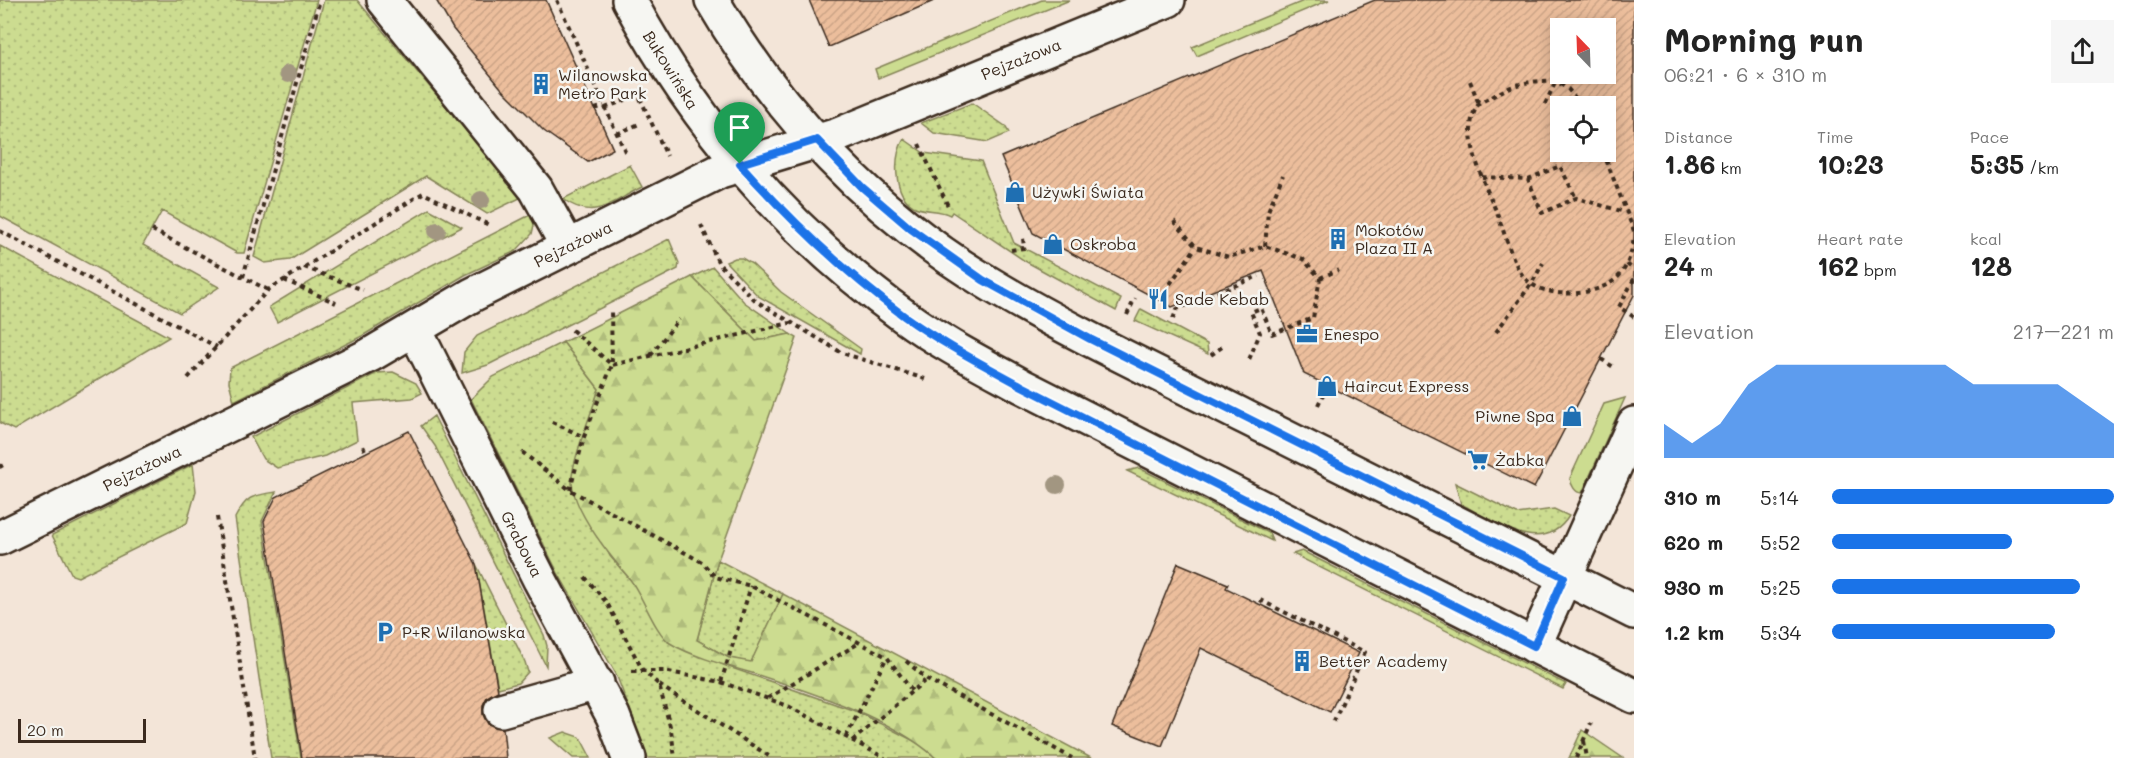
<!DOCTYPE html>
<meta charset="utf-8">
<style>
:root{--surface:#fff;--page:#f6f6f6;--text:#222;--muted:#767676;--accent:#1a73e8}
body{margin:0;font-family:Mali,sans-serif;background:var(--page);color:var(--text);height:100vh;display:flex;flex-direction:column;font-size:22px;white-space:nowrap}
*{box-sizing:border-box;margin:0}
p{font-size:20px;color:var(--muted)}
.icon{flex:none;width:33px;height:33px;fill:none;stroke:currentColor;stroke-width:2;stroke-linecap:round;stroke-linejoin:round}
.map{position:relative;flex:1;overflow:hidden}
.sheet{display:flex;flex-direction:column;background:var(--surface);width:510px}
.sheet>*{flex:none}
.needle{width:39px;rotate:337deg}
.tools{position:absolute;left:1550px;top:18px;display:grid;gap:12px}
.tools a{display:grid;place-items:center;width:66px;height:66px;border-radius:0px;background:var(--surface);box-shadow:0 3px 15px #0003;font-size:30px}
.scale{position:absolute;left:18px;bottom:15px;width:128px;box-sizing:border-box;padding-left:6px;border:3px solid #3b2a1e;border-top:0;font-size:16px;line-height:21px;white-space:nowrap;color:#3b2a1e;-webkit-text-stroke:4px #f6f6f2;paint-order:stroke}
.pin{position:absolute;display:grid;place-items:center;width:51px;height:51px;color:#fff;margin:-62px -26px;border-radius:50% 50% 50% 0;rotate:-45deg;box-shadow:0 0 6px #0007}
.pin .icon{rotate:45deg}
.round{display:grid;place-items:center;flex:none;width:63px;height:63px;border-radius:0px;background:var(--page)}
.overview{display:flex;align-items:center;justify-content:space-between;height:102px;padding:0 30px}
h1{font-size:33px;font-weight:800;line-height:45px}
.figures{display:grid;grid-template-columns:repeat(3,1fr);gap:9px;height:102px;padding:6px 30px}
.figures div{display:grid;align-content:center}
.figures b{font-size:26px;font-weight:800}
.figures small{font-size:16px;font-weight:400}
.figures p{font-size:16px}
.chart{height:168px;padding:12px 30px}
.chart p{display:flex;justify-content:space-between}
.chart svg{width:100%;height:108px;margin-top:6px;fill:var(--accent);opacity:.7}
ul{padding:0 30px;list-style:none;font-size:20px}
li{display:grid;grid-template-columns:96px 72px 1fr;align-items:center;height:45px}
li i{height:15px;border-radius:8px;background:var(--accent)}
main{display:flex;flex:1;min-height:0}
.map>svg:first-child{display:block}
</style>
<main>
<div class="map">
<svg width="1634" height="758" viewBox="0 0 1634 758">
<defs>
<pattern id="grass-dots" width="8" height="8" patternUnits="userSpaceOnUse" patternTransform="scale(1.5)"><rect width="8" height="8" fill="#ccdc90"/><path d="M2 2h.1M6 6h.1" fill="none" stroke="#b0bd7c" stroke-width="1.8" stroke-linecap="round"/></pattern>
<pattern id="forest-firs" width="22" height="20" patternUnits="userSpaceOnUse" patternTransform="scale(1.5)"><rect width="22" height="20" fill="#ccdc90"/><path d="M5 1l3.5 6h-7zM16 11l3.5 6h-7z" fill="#b0bd7c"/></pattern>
<pattern id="building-hatch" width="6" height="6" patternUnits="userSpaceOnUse" patternTransform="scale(1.5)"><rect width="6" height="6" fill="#ecbe9c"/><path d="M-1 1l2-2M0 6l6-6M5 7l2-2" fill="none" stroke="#cba386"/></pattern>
</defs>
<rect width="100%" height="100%" fill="#f3e5d8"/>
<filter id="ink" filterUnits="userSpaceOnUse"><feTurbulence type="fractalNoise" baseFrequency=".0167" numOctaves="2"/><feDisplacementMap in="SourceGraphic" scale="12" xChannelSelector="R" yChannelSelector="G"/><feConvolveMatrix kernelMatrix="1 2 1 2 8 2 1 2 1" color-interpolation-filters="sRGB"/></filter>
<g filter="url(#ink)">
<path fill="url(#grass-dots)" stroke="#848357" stroke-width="1.5" d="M 0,0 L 317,0 L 244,253 L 237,253 L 162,211 L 143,245 L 219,287 L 180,313 L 0,216 Z
M 324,0 L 357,0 L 522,197 L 487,214 L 426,176 L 290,260 L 265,263 L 254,257 Z
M 972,103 L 1005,126 L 1009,133 L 988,142 L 934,133 L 921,123 Z
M 904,139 L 924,153 L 981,161 L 1014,243 L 1121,299 L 1116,311 L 1025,261 L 952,212 L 950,215 C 939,209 923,212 913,206 C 893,193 893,157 904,139 Z
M 630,165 L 642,187 C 611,202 595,222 563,199 Z
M 429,209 L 462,227 L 277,322 L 269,307 Z
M 532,214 L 534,225 L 532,234 L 516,251 L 465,275 L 362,336 L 234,401 L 229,382 L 230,368 Z
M 669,239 L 679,263 L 678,269 L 488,365 L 462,373 L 464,352 L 477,336 Z
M 0,246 L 169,337 L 14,430 L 0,423 Z
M 735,258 L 742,258 L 752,264 L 781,292 L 861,349 L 860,354 L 758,296 L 726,262 Z
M 713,267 L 744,302 L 790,334 L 756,341 L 692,277 Z
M 1141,309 L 1207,344 L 1208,354 L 1135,321 Z
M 563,342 L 599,389 L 572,478 L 610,556 L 640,591 L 654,622 L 668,642 L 726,666 L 858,712 L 920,744 L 936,758 L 648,758 L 616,674 L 558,573 L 471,399 L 493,377 Z
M 393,372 L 416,383 L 422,393 L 412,398 L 353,403 L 357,440 L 325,456 L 277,468 L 263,459 L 251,437 L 377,373 Z
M 434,416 L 544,635 L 547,646 L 546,666 L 435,446 L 421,426 Z
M 193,464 L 196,491 L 187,523 L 78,577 L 72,575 L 52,535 Z
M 1139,468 L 1269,533 L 1272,541 L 1127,471 Z
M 1455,483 L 1517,514 L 1554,509 L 1569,516 C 1542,559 1494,521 1461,504 Z
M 276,492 L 262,521 L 301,758 L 271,758 L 235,518 C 247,495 252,496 276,492 Z
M 1302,551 L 1566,684 L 1563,689 L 1293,554 Z
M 718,560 L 783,594 L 751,663 L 729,658 L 697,640 Z
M 476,564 L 525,662 L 528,672 L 518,683 L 498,688 Z
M 565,732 L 580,737 L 591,758 L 573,758 L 550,738 Z"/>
<path fill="url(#forest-firs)" stroke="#848357" stroke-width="1.5" d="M 692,277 L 756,341 L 790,334 L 797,338 L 718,560 L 697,640 L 729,658 L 751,662 L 783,594 L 1091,758 L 936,758 C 890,717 813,693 755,674 C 731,667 690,656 670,643 C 655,633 642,594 629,578 C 610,556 569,506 572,476 C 575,451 591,415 599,389 L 563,342 Z
M 1582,730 L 1623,758 L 1569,758 Z"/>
<path fill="#ccdc90" stroke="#848357" stroke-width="1.5" d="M 1042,0 L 1070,0 L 878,78 L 875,69 Z
M 1306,0 L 1329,0 L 1197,56 L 1192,47 Z
M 1625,398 L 1582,493 C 1575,493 1571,485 1570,478 L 1604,404 Z"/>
<path fill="url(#building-hatch)" stroke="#3b2a1e" stroke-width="1.5" fill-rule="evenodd" d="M 436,0 L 546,0 L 613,149 L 588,162 L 544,131 L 501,88 L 453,29 Z
M 809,0 L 936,0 L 829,47 Z
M 1375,0 L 1634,0 L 1634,295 L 1534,488 L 1304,374 L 1263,271 L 1172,307 L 1033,233 L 1001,157 ZM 1560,28 L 1605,28 L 1605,74 L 1560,74 ZM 1560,106 L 1605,106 L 1605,152 L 1560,152 Z
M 409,431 L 476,564 L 498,691 L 487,697 L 483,705 L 483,714 L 488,724 L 503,728 L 506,758 L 302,758 L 264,521 L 276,497 Z
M 1178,563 L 1228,584 L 1226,588 L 1359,653 L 1330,712 L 1201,648 L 1162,746 L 1112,726 Z"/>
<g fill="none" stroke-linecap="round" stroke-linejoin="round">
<defs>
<path id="minor" d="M 384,0 L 536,189 L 568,247
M 629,0 C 696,125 789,233 904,316 C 941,343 982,364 1022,386 L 1634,696
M 712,0 C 777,112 874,214 985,281 C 1069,332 1158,373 1245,417 C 1375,482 1505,547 1634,612
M 415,330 L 540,580 L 613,716 L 629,758
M 0,538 L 370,355 L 472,295 L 720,171 L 838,135 L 1168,0
M 1534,646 L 1634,424
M 501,710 L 597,683"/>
</defs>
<use href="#minor" stroke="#3b2a1e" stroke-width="38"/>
<path stroke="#3b2a1e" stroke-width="4" stroke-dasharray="4.5 4.5" stroke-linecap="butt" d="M 557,0 L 627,156
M 1470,81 L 1479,104
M 593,83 L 616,73
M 640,98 L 667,156
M 1545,104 L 1560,73
M 1582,106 L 1568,89 L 1556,81 C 1533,80 1515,83 1495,95 C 1491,98 1483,100 1479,104 C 1457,130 1486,187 1497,213 C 1504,231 1512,262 1523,276 C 1542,301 1596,297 1617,278 C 1628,268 1632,251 1634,237
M 605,108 L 628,99
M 595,109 L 604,106
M 617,134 L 639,124
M 919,144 L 949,208
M 1603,152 L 1634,231
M 1482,177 L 1528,179 L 1542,213 L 1576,198 L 1628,213
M 1528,179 L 1560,166 L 1576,198
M 1174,221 L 1196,247 L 1229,257 L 1265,246 L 1303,259 L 1320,278 L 1313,318 L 1272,334 L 1261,308 L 1251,312 L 1260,333 L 1248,362
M 701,225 L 719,264 L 756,301 L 842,353 L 925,379
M 152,230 L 268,290
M 0,231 L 217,347
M 1265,246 L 1268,211 L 1283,175
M 1011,250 L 1024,248 L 1023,238
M 1627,264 L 1634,270
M 304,267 L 363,290
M 243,277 L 320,0
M 1320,278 L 1338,270
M 1634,279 L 1619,307 L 1634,317
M 284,280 L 336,303
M 1170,284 L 1196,247
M 1127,315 L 1135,298
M 1173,319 L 1177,309 L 1259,276
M 572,330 L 612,365 L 790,323
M 1496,332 L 1532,283 L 1543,263
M 651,355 L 679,319
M 1211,355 L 1222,347
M 1601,359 L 1615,368
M 188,378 L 268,290 L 423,193 L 489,225
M 1318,405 L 1327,386
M 552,422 L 584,437
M 363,446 L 366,453
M 522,452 L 570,490 L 702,562 L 715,577 L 751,586 L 887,657 L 912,691
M 0,464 L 2,468
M 570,490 L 584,437 L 612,365 L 611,309
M 217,517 L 255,758
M 585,577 L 607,603 L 642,669 L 659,685 L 671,730 L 675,758
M 1260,600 L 1365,652 L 1332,725
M 906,661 L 927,679 L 1072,758
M 632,671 L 664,671 L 721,682 L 788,706 L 885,758
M 721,682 L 751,586
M 659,685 L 772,758
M 768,698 L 859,643
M 846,737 L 887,657
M 852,741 L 927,679
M 1584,741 L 1587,758
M 1576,758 L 1591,723"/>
<use href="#minor" stroke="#f6f6f2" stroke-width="33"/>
</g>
<g fill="#a29681">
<circle cx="288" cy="74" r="9"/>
<circle cx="481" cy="200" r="9"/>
<circle cx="437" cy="231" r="9"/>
<circle cx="1057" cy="485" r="9"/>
</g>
</g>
<g fill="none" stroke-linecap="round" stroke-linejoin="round" filter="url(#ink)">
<defs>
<path id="route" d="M 817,140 L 862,187 L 911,229 L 983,280 L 1090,339 L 1564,577 L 1534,646 L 1022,386 C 982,364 941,343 904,316 C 843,271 790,220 740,164 Z"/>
</defs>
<use href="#route" stroke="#fff" stroke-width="12"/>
<use href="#route" stroke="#1a73e8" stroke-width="8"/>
</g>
<defs>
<symbol id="building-bare" viewBox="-9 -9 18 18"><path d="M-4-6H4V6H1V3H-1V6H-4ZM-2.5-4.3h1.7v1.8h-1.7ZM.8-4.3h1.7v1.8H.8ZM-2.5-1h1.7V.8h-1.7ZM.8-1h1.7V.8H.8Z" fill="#1f6fb2" stroke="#f6f6f2" stroke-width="2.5" paint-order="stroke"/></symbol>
<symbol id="shop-bare" viewBox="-9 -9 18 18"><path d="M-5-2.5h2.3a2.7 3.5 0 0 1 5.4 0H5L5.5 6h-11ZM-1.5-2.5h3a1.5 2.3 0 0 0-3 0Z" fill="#1f6fb2" stroke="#f6f6f2" stroke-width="2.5" paint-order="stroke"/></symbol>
<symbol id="restaurant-bare" viewBox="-9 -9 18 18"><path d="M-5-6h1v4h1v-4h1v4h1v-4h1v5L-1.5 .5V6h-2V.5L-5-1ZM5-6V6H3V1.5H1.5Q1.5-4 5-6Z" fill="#1f6fb2" stroke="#f6f6f2" stroke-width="2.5" paint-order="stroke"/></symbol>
<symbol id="office-bare" viewBox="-9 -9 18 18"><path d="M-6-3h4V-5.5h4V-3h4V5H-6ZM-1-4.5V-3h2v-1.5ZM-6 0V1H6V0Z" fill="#1f6fb2" stroke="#f6f6f2" stroke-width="2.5" paint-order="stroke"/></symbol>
<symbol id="supermarket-bare" viewBox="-9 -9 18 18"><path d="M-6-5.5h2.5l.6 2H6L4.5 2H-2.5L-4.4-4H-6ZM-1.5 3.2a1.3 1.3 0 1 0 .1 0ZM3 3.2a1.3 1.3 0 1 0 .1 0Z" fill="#1f6fb2" stroke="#f6f6f2" stroke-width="2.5" paint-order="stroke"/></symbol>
<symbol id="parking-bare" viewBox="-9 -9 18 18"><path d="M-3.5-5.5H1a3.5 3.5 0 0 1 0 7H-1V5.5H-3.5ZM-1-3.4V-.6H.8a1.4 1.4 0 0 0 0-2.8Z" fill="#1f6fb2" stroke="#f6f6f2" stroke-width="2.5" paint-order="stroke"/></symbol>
</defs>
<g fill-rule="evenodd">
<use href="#building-bare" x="526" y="69" width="30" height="30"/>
<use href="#shop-bare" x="1000" y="177" width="30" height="30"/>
<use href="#building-bare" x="1323" y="224" width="30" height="30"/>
<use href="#shop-bare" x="1038" y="229" width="30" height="30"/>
<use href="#restaurant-bare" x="1143" y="284" width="30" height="30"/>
<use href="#office-bare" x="1292" y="319" width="30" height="30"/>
<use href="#shop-bare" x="1312" y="371" width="30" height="30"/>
<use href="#shop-bare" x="1557" y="401" width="30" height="30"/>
<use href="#supermarket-bare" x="1463" y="445" width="30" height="30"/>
<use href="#parking-bare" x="370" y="617" width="30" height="30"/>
<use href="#building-bare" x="1287" y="646" width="30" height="30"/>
</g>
<g text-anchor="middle" stroke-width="5" stroke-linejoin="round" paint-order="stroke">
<g font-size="16" fill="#3b2a1e" stroke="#f6f6f2">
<text transform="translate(1021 59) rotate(-22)" y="6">Pejzażowa</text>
<text transform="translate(671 70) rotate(58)" y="6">Bukowińska</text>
<text transform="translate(573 244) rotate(-26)" y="6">Pejzażowa</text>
<text transform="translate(142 468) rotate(-26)" y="6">Pejzażowa</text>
<text transform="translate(522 544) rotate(63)" y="6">Grabowa</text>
</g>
<g font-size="16" fill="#3b2a1e" stroke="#f6f6f2" text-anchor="start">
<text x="558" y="81">Wilanowska<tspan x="558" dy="18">Metro Park</tspan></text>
<text x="1032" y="198">Używki Świata</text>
<text x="1355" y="236">Mokotów<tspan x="1355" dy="18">Plaza II A</tspan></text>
<text x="1070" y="250">Oskroba</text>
<text x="1175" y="305">Sade Kebab</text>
<text x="1324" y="340">Enespo</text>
<text x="1344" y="392">Haircut Express</text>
<text x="1555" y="422" text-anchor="end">Piwne Spa</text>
<text x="1495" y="466">Żabka</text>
<text x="402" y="638">P+R Wilanowska</text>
<text x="1319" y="667">Better Academy</text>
</g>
</g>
</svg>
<div class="tools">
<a><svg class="needle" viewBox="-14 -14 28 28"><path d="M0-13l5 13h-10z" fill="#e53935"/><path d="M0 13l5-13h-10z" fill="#767676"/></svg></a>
<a><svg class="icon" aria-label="locate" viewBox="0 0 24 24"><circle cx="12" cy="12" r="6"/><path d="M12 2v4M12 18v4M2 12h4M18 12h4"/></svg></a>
</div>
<div class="scale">20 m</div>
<div class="pin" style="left:740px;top:164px;background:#1e9e55"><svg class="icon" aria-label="arrive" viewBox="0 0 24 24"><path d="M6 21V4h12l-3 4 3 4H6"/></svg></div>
</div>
<section class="sheet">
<div class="overview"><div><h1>Morning run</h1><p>06:21 · 6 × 310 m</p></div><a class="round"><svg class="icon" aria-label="share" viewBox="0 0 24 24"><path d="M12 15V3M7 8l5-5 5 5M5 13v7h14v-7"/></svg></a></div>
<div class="figures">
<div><p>Distance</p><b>1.86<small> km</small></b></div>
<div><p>Time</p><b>10:23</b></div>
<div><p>Pace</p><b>5:35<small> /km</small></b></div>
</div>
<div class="figures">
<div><p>Elevation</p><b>24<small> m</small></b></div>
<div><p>Heart rate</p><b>162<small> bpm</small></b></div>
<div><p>kcal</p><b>128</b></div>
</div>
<div class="chart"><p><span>Elevation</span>217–221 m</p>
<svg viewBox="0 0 160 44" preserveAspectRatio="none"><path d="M0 44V30L10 38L20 30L30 14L40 6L50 6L60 6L70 6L80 6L90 6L100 6L110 14L120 14L130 14L140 14L150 22L160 30V44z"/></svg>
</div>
<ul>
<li><b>310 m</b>5:14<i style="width:100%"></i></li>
<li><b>620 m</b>5:52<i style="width:64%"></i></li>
<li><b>930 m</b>5:25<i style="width:88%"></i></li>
<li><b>1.2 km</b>5:34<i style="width:79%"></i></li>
</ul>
</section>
</main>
